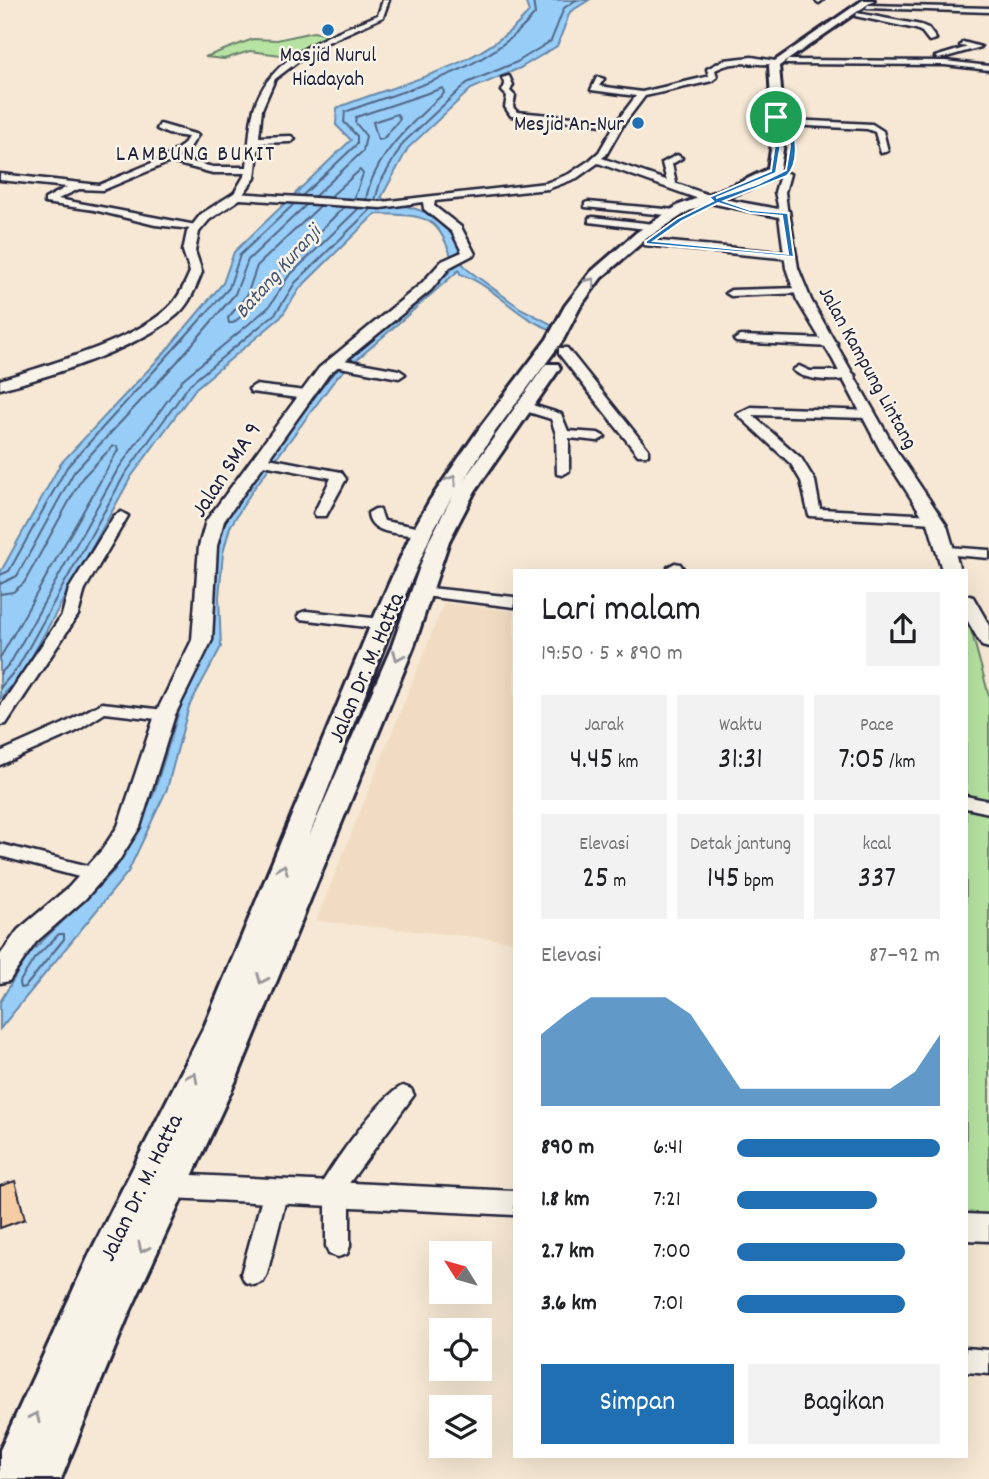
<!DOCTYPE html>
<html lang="id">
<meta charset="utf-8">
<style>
:root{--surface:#fff;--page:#f2f2f2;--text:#202124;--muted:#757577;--accent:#1f6fb2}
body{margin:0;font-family:Dekko,sans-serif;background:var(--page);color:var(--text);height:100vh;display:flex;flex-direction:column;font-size:26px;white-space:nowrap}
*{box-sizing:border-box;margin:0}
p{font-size:23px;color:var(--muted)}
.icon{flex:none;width:38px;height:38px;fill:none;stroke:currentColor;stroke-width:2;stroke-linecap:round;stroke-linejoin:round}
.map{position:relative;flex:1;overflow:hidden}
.details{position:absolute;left:513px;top:569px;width:455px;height:889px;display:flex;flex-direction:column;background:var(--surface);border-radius:0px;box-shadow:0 7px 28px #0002}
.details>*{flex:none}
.needle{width:46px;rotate:307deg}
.tools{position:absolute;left:429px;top:1241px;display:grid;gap:14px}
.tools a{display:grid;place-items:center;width:63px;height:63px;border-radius:0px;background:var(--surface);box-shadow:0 7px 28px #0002;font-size:35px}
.pin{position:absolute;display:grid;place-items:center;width:60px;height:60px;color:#fff;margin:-30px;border:4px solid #fff;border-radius:50%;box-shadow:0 2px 7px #0007}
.round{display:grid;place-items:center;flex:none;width:74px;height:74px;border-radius:0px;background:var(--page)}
.summary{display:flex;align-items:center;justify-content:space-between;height:119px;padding:0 28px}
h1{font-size:38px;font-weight:600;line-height:52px}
.metrics{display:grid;grid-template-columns:repeat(3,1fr);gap:10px;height:119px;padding:7px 28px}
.metrics div{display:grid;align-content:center;border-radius:0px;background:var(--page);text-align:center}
.metrics b{font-size:30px;font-weight:600}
.metrics small{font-size:19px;font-weight:400}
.metrics p{font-size:19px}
.chart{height:196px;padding:14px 28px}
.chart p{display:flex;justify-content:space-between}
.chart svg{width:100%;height:126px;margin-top:7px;fill:var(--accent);opacity:.7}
.cta{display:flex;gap:14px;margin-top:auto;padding:14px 28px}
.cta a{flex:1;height:80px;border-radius:0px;background:var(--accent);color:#fff;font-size:28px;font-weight:600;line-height:80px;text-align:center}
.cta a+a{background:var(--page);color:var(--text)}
ul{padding:0 28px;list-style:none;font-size:23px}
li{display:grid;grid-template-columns:112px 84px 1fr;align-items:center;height:52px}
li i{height:18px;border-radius:9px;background:var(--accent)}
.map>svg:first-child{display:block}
</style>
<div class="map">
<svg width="989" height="1479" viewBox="0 0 989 1479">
<rect width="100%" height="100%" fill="#f6e8d4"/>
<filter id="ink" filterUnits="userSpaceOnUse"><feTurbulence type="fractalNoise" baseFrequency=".0143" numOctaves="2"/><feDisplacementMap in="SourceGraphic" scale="14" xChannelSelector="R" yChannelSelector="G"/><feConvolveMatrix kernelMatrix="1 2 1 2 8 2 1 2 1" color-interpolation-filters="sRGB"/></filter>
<g filter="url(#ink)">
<path fill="#f1dcc3" d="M 444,603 L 514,611 L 514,941 L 316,921 Z"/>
<path fill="#b6e3a1" stroke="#6c826e" stroke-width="2" d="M 313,32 L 329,35 L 296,57 L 250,51 L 224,59 L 205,57 L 253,39 L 277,40 Z
M 966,611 L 989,696 L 989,1234 L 966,1232 Z"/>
<path fill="#97cdf6" stroke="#6889ab" stroke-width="2" d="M 525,0 L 589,0 L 570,12 L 557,46 L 520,68 L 471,89 L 408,148 L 381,198 C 410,210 443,209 457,241 C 460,249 463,254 462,263 L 468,270 L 520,308 L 551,324 L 550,329 C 515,317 494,285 460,274 L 459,270 L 337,377 L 252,491 L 230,527 L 223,553 L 219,597 L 221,647 L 189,706 L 167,789 L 128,872 L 0,1029 L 0,1002 L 28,955 L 115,870 L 154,793 L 181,705 L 207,649 L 210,576 L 222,519 L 283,435 L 330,377 L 455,267 C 437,213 429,216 375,214 L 300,288 L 281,317 L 196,388 L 131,477 L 24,671 L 0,699 L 0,573 L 61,463 L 165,352 L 223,283 L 234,252 L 351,140 L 336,125 L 337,108 C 402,81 481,69 529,12 Z"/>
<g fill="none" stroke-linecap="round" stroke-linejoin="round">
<path stroke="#516686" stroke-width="2" d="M 397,114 L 400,119 L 383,139 L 378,140 L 373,122 Z
M 303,195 L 357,144 L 357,136 L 344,122 L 345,112 C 415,85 484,74 535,14 L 533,0
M 315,196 L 363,151 L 366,136 L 355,122 L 356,117 L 443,88 L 444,93 C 412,123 375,154 366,199
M 330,197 L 360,170 L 363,174 L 354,199
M 375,200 L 380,183 L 403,143 L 467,83 L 517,62 L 551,41 L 564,8 L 576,0
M 320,206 L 257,266 L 247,295 L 228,318 L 229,323 L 233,323 L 261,300 L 280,271 L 344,207
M 0,575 L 9,571 L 67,467 L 229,288 L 240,255 L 294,204
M 0,584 L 17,576 L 74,472 L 177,362 L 235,294 L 248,260 L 306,205
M 0,594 L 13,592 L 24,583 L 82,478 L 113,446 L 117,446 L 118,450 L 0,658
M 0,674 L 11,662 L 118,469 L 183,379 L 269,307 L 288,277 L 359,208
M 0,688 L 18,667 L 125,474 L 190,384 L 276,313 L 295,283 L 371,209
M 59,934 L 64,934 L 64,939 L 25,987 L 20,988 L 19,983 L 34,959 Z"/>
</g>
<path fill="#f4cda4" stroke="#22223b" stroke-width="2" d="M 15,1181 L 25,1219 L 0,1228 L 0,1186 Z"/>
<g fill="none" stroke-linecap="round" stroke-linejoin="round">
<defs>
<path id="minor" d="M 383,0 L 389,0 L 383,17 L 317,47 L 275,79 L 262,109 L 259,137 L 291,136 L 295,139 L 291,142 L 259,143 L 255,178 L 241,197 L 233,195 L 246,173 L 213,173 L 170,162 L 103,190 L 79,189 L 58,199 L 196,225 L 201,228 L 200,230 L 155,225 L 94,210 L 45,203 L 45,199 L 67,187 L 0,180 L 0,174 L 99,185 L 166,157 L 183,145 L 188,137 L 168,134 L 157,129 L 160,124 L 198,135 L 189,149 L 176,158 L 213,167 L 247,167 C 249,148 249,127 254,109 C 270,54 331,35 378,15 Z
M 823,0 L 819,3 L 816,1 L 816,0 Z
M 868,5 L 989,8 L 989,12 L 866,8 Z
M 857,13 L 921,25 L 928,28 L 936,39 L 929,41 L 922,32 L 916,29 L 855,16 Z
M 963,42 L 981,47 L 939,59 L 935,57 L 968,47 L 960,46 Z
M 752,57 L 781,62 C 765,69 741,56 715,70 L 717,77 L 712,81 L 645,96 L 623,125 L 606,155 L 596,162 L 591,159 L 599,152 L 614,126 L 511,116 L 505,107 L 507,96 L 502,91 L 505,85 L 502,78 L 509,76 L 513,85 L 510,91 L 515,96 L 513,107 L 517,112 L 617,121 L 636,96 L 591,90 L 597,77 L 604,79 L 599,86 L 642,92 L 706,77 L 709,76 L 707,69 L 724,60 Z
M 788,60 L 945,61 L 989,66 L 989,70 L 945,65 L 785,64 Z
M 791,120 L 872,124 L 883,131 L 888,151 L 881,153 L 875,132 L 867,129 L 788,125 Z
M 677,155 L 682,158 L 672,164 L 676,183 L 668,185 L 662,163 Z
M 771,169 L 790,174 L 785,192 L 788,216 L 780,214 L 775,192 L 780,175 L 771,173 Z
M 588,202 L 676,210 L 681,213 L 676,216 L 585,207 L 585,203 Z
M 593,217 L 654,224 L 659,227 L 654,230 L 589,222 L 589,218 Z
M 648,240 L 791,253 L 796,256 L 791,259 L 644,245 L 644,241 Z
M 800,288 L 804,289 L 804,293 L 731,296 L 726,293 L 731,290 Z
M 740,336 L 831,339 L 837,343 L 831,347 L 736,342 L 734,340 Z
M 559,348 L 567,348 L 648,449 L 648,455 L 638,455 L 559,354 Z
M 333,358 L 399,370 L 405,374 L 399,378 L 329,365 L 327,362 Z
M 799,366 L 810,371 L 849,371 L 855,375 C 843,384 804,381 793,370 Z
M 255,385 L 306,391 L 312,395 L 306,399 L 251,392 L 249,389 Z
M 526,403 L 561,414 L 568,431 L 598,433 L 605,437 L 598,441 L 569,438 L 569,471 L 562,475 L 557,474 L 556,434 L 551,419 L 522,410 L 522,404 Z
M 751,407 L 873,411 L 874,414 L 868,418 L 752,415 L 801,458 L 815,481 L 820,509 L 934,515 L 941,519 L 934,523 L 809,516 L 801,481 L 791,464 L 737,414 Z
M 258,456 L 341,472 L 346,479 L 326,516 L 316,516 L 314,513 L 331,478 L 253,463 L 251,460 Z
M 375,509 L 380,510 L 384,521 L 422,528 L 429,532 L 422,536 C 403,533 370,536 368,513 Z
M 121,512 L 128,516 L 85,589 L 78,615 L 6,724 L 0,725 L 0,707 L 62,615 L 69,589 L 114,516 Z
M 947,547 L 989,550 L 989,558 L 942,554 L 940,551 L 942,548 Z
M 675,563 L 680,564 L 684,570 L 670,570 L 668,567 Z
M 421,587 L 514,597 L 514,607 L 416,595 L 413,592 Z
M 306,611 L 382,619 L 390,624 L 382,629 L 300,619 L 298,616 L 300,613 Z
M 102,703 L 165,710 L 174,715 L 165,720 L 105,713 L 75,732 L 0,765 L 0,752 L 63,724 Z
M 966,796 L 989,801 L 989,813 L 966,808 Z
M 0,844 L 101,869 L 104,874 L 101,879 L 94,881 L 0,856 Z
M 403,1086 L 411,1089 L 414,1095 L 347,1186 L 350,1192 L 350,1246 L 347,1254 L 338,1257 L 329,1254 L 326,1246 L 326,1201 L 320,1199 L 317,1192 C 328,1170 382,1093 403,1086 Z
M 276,1181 L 285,1184 L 288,1191 L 267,1274 L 263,1282 L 254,1285 L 245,1282 L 241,1274 L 264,1191 L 267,1184 Z
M 966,1348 L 989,1350 L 989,1374 L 966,1372 Z"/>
<path id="tertiary" d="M 596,156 L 718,198 L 789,211 L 798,268 L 811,300 L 896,450 L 947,526 L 960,570 L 942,570 L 929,526 L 880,450 L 833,360 L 797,300 L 786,268 L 779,217 L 710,203 L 598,163 L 577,178 L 548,189 L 435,201 L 434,206 L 461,227 L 475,254 L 450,267 L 431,290 L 329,374 L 224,521 L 217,546 L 212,640 L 175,715 L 140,827 L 118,862 L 85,899 L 36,942 L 9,981 L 0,983 L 0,955 L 18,930 L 69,887 L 102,850 L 118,826 L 155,715 L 192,640 L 199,546 L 206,521 L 319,368 L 421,284 L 442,261 L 462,252 L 452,232 L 424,209 L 423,202 L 381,208 L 240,199 L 209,220 L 199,232 L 195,251 L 202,272 C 196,287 190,303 178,314 C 140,347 50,377 0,389 L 0,380 C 47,365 138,340 171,305 C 180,296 185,283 190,272 L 183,251 L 187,232 L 201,214 L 234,193 L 381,202 L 546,183 L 569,174 Z
M 966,595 L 973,597 L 989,625 L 989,648 L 982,646 L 966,618 Z
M 171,1174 L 514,1191 L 514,1215 L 171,1198 L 161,1195 L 157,1186 L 161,1177 Z
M 966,1214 L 989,1215 L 989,1241 L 966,1240 Z"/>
<path id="secondary" d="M 863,0 L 874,0 L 779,66 L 785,137 L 779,174 L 749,189 L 689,211 L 647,238 L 601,278 L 580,307 L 563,340 L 494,433 L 463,481 L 546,364 L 558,364 L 560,368 L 475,491 L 449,541 L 414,646 L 237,1078 L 128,1316 L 61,1479 L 0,1479 L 0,1450 L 91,1251 L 205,1025 L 371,624 L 412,532 L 430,500 L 481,426 L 547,339 L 565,306 L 591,272 L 637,232 L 679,205 L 739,183 L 768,169 L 773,137 L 769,65 ZM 453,495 L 429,541 L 392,646 L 308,839 L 393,624 L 432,532 Z"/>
</defs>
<use href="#minor" stroke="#22223b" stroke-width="5"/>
<use href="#tertiary" stroke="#22223b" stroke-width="5"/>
<use href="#secondary" stroke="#22223b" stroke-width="6"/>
<use href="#minor" fill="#f7f3e8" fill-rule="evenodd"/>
<use href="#tertiary" fill="#f7f3e8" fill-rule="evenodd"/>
<use href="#secondary" fill="#f7f3e8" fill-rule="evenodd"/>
</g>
<defs><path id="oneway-chevron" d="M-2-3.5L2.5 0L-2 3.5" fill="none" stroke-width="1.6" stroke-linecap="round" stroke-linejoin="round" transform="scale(1.75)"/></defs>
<g stroke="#97959a">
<use href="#oneway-chevron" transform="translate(591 282) rotate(-51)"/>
<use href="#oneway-chevron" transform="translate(452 480) rotate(-58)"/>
<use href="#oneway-chevron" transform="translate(398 656) rotate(113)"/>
<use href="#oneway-chevron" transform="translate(283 869) rotate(-69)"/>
<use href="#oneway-chevron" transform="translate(262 979) rotate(113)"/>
<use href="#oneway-chevron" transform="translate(193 1077) rotate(-63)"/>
<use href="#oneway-chevron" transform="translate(143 1248) rotate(115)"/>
<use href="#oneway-chevron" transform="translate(35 1417) rotate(-65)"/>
</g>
</g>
<path fill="#1f6fb2" stroke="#fff" stroke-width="2" fill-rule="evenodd" d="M 776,111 L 791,113 C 794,132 802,161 787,176 L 724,201 L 750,210 L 788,213 L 794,257 L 646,244 L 646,241 L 678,218 L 713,201 L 709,197 L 771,171 L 776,137 L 774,113 ZM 779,115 L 786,115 L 790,146 L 786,170 L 758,184 L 716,198 L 776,173 L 782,137 ZM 718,203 L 750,213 L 782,216 L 788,254 L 654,241 L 682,221 Z"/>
<g fill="#1f6fb2" stroke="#f7f3e8" stroke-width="2.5">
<circle cx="328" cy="30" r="7"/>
<circle cx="638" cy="123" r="7"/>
</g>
<g text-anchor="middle" stroke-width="5" stroke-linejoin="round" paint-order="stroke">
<g font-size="21" fill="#22223b" stroke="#f7f3e8">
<text x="328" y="61">Masjid Nurul<tspan x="328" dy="24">Hiadayah</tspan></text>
<text x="624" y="130" text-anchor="end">Mesjid An-Nur</text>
</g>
<g font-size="21" font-style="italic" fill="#455573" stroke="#f7f3e8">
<text transform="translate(277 271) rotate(-48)" y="7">Batang Kuranji</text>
</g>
<g font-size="21" fill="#22223b" stroke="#f7f3e8">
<text transform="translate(869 367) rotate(61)" y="7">Jalan Kampung Lintang</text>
</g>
<g font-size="23" letter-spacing="2" fill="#22223b" stroke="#f7f3e8">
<text x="196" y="160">LAMBUNG BUKIT</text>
</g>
<g font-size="24" fill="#22223b" stroke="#f7f3e8">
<text transform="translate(225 469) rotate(-57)" y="8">Jalan SMA 9</text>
<text transform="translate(365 667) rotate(-67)" y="8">Jalan Dr. M. Hatta</text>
<text transform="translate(140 1187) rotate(-64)" y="8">Jalan Dr. M. Hatta</text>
</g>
</g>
</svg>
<div class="tools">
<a><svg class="needle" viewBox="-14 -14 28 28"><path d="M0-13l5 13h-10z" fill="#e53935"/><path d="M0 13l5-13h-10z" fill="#757577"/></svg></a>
<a><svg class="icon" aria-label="locate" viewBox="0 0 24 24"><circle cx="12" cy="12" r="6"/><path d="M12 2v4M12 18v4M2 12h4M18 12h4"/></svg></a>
<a><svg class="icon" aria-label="layers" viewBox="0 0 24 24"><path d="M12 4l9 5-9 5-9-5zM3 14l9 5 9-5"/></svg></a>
</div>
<div class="pin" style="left:776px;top:117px;background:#1e9e55"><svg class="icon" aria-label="arrive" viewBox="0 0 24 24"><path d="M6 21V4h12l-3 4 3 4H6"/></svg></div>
<section class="details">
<div class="summary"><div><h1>Lari malam</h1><p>19:50 · 5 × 890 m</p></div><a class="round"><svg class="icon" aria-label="share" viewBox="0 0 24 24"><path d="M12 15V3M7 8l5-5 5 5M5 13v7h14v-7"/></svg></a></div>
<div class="metrics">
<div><p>Jarak</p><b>4.45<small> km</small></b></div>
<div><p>Waktu</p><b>31:31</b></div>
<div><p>Pace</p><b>7:05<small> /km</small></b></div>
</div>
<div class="metrics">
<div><p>Elevasi</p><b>25<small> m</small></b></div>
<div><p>Detak jantung</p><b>145<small> bpm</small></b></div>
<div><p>kcal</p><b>337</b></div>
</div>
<div class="chart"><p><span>Elevasi</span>87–92 m</p>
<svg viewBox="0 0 160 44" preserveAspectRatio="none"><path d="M0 44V19L10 12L20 6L30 6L40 6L50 6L60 12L70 25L80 38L90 38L100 38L110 38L120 38L130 38L140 38L150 32L160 19V44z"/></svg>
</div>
<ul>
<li><b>890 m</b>6:41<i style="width:100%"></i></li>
<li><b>1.8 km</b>7:21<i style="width:69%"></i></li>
<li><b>2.7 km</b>7:00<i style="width:83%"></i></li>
<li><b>3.6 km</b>7:01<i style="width:83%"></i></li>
</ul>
<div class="cta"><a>Simpan</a><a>Bagikan</a></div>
</section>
</div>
